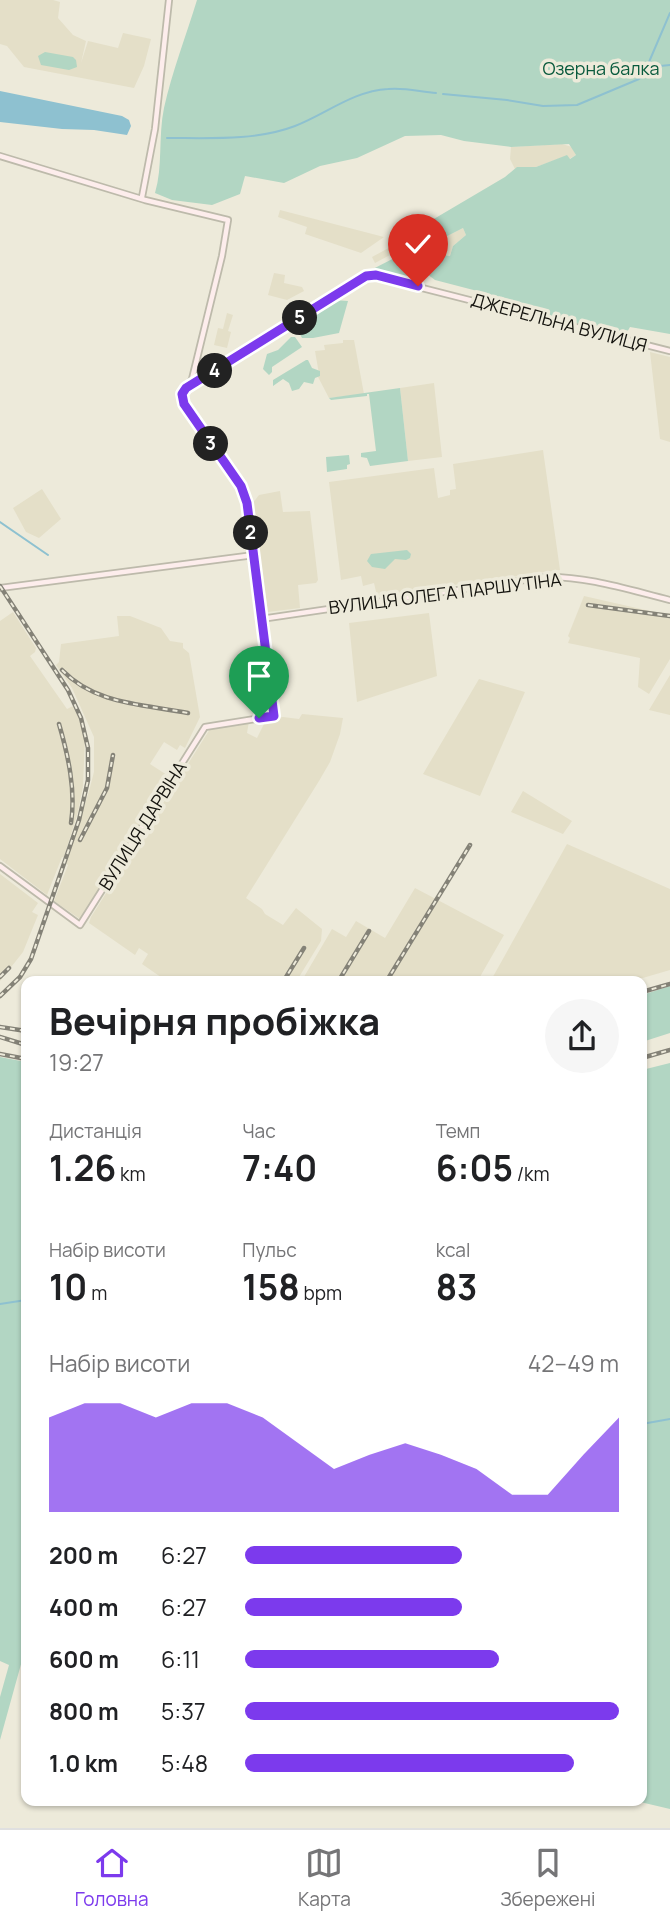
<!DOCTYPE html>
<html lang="uk">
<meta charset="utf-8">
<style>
:root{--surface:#fff;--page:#f6f6f6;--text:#202124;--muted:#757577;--line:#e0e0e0;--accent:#7c3aed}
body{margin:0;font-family:Manrope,sans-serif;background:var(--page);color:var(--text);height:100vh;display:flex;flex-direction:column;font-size:26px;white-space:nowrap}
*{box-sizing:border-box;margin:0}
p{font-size:23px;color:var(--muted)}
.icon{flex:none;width:38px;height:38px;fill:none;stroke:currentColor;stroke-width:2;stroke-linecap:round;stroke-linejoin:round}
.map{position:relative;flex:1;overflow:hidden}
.details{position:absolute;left:21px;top:976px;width:626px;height:830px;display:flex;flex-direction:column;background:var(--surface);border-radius:14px;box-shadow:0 2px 5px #0004}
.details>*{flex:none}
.pin{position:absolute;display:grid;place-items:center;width:60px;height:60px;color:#fff;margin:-72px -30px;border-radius:50% 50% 50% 0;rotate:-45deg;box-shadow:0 0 7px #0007}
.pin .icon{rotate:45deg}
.km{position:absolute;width:35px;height:35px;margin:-18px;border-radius:50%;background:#222;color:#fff;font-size:19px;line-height:35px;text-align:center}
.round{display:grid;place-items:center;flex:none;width:74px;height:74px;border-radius:37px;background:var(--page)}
.head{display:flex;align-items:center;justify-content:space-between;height:119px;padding:0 28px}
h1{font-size:38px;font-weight:700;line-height:52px}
.figures{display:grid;grid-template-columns:repeat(3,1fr);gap:10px;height:119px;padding:7px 28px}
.figures div{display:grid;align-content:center}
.figures b{font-size:35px;font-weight:700}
.figures small{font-size:19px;font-weight:400}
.figures p{font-size:19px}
.chart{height:196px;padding:14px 28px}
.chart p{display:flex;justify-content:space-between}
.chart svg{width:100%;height:126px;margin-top:7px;fill:var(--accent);opacity:.7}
ul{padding:0 28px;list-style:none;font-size:23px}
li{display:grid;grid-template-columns:112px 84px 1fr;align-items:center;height:52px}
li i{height:18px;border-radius:9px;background:var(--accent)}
.tabs{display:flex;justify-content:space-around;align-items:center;height:98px;border-top:2px solid var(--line);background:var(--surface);font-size:19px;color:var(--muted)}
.tabs a{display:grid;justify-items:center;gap:4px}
.tabs .current{color:var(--accent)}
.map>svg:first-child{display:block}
</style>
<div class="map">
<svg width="670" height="1828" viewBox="0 0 670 1828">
<rect width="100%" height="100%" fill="#edeada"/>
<path fill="#e4dfc8" d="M 0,0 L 53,0 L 60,2 L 58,18 L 73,35 L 86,41 L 81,63 L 88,41 L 118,48 L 123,33 L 151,39 L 144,66 L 134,88 L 24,67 L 7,46 L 0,44 Z
M 562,144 L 572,147 L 576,155 L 569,159 L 566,156 L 536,167 L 515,169 L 510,159 L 511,147 Z
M 280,210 L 384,237 L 361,253 L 305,234 L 307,227 L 278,217 Z
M 463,228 L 466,235 L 453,246 L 450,256 L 442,255 L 441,248 L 421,259 L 425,268 L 412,270 L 405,247 L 375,263 L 372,257 L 407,238 L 411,254 Z
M 274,273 L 285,275 L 284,283 L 302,287 L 304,291 L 287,300 L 268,295 Z
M 227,313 L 233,315 L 228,331 L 231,332 L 227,348 L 214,345 L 218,328 L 223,329 Z
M 343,340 L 354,340 L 364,394 L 329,398 L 317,375 L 319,374 L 315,351 L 325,350 L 324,345 L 343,343 Z
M 650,352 L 670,357 L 670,442 L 660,439 Z
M 434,383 L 442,457 L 408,461 L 400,388 Z
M 543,450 L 560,570 L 377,596 L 374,583 L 363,586 L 361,576 L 341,580 L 329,482 L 434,468 L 438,498 L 450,495 L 450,490 L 456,489 L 453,464 Z
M 42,489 L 61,519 L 39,538 L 26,532 L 13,508 Z
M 280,491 L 283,512 L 310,511 L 318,580 L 316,583 L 298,585 L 300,608 L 268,612 L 252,504 L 259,495 Z
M 584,596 L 663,614 L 670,613 L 670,659 L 649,694 L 638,687 L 640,658 L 568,643 L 570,638 L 568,636 Z
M 13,612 L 36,648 L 35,652 L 30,656 L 67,709 L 73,706 L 76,709 L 85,738 L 83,786 L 78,812 L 64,857 L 62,857 L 47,895 L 0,859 L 0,621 Z
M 429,613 L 437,676 L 357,702 L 349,623 Z
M 117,616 L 130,616 L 161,628 L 170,641 L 183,643 L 183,648 L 189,653 L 200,717 L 185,748 L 180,745 L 177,750 L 164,742 L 150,764 L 167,775 L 140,819 L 141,823 L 80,919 L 54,901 L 68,865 L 66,864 L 89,791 L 94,772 L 94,737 L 72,688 L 56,665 L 59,662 L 61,644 L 119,636 Z
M 670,675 L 670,715 L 649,710 Z
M 479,679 L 525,692 L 480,796 L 423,774 Z
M 302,714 L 343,718 L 340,734 L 330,762 L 319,781 L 246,898 L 262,909 L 265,914 L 283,925 L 296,908 L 322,929 L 321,941 L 296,982 L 168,982 L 142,964 L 148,954 L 139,948 L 135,955 L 89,923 L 91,917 L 210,729 L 249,721 L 247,733 L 257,738 L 266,720 L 283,717 L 299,719 Z
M 523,791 L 572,821 L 563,834 L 511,812 Z
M 567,844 L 670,889 L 670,970 L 629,982 L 490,982 Z
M 0,874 L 38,903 L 32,912 L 38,915 L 23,952 L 0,981 Z
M 415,888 L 504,935 L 477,982 L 301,982 L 332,929 L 346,937 L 356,921 L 385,938 Z"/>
<path fill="#b2d6c3" d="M 197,0 L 670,0 L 670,334 L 630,327 L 626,334 L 612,334 L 526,311 L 523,303 L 435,280 L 423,271 L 425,268 L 421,259 L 441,247 L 442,255 L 450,256 L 453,246 L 466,235 L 463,228 L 412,254 L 405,236 L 505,177 L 517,167 L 536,167 L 567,155 L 570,159 L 576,155 L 569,144 L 511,147 L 464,141 L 441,135 L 405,136 L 357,158 L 320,166 L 284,183 L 245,176 L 240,194 L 212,205 L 172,200 L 155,193 C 163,166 158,137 164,108 C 172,72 186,36 197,0 Z
M 45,52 L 73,57 L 76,60 L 77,67 L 69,70 L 41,65 L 38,56 Z
M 404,253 L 408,271 L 414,283 L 369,271 Z
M 333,300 L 348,301 L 339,333 L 313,338 L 302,338 L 295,325 Z
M 291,337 L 295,337 L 302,347 L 272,367 L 272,372 L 269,375 L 263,369 L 267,354 L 278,350 Z
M 306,360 L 308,360 L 312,368 L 320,371 L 320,376 L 315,378 L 313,384 L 304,382 L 299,389 L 292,391 L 289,383 L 283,379 L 273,386 L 273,380 Z
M 400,388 L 408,461 L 370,466 L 367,458 L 361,457 L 361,453 L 376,451 L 369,394 L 367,394 L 367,396 L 331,400 L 329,398 Z
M 349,455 L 350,464 L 347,465 L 347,469 L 327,472 L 326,457 Z
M 407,550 L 411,554 L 410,558 L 406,560 L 395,559 L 385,569 L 372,567 L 367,561 L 371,554 Z
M 670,986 L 670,1033 L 642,1042 L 642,995 Z
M 0,1057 L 26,1062 L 26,1658 L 23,1657 L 0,1740 L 0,1697 L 9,1665 L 0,1661 Z
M 670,1063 L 670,1809 L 636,1801 L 642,1801 L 642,1070 Z"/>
<path fill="#8ec1d0" d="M 0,91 L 122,116 L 129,120 L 131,126 L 127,135 L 94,130 L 62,129 L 0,122 Z"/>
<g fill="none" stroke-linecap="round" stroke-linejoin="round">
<path stroke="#8ec1d0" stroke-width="2" d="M 639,78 L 649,62 L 670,13
M 443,94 L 507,100 L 543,106 L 577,105 L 639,79 L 660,66 L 670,65
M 167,138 C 208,138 256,141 295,126 C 326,114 353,91 388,89 C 404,87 421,92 436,93
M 0,522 L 48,555
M 0,1304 L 26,1300
M 642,1424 L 670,1419"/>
<defs>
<path id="secondary" d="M 0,156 L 145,200 L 228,220 L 222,256 L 192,379 L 181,397 L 244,492 L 274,716 L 205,727 L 80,925 L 0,866
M 142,197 L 155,129 L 169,0
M 188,387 L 371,275 L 670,351
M 0,588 L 254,555
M 261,619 L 545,577 C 587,576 629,590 670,600"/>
</defs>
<use href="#secondary" stroke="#bdbaab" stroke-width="8"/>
<use href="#secondary" stroke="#fdedec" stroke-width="4.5"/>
<defs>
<path id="rail" d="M 0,586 L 68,690 L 81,718 L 88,748 L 88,780 L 79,820 L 31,959 L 20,977 L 0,996
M 588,605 L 670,616
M 62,670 C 96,705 143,704 188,713
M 59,724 C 68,755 76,790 71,823
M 80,840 L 107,788 L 113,755
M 0,977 L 9,968
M 283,982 L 304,948
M 338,982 L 369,931
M 386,982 L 470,845
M 642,992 L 670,984
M 0,1027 L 26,1031
M 0,1037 L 26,1045
M 0,1054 L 26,1059
M 642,1058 L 670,1050"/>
</defs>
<use href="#rail" stroke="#848277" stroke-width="4.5"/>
<use href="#rail" stroke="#edeada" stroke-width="2" stroke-dasharray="5" stroke-linecap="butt"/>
</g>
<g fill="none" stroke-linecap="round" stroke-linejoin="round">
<defs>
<path id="route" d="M 259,718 L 274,716 L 247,503 L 241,486 L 184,404 L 182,394 L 186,388 L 366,276 L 376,275 L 418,286"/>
</defs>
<use href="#route" stroke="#fff" stroke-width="14"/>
<use href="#route" stroke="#7c3aed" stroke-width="9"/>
</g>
<g text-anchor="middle" stroke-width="7" stroke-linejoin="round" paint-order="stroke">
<g font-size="18" fill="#095a3d" stroke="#edeada">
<text x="601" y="75">Озерна балка</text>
</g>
<g font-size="18" fill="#14130e" stroke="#edeada">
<text transform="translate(559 323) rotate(15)" y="6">ДЖЕРЕЛЬНА ВУЛИЦЯ</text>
<text transform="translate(445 594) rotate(-7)" y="6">ВУЛИЦЯ ОЛЕГА ПАРШУТІНА</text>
<text transform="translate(143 826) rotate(-58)" y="6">ВУЛИЦЯ ДАРВІНА</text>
</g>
</g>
</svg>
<div class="pin" style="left:259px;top:718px;background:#1e9e55"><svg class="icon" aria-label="arrive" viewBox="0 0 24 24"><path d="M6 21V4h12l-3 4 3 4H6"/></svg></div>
<div class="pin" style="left:418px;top:286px;background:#d93025"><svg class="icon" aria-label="check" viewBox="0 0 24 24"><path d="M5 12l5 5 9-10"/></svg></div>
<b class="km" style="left:251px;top:533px">2</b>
<b class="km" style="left:211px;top:444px">3</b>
<b class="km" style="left:215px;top:371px">4</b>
<b class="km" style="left:300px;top:318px">5</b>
<section class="details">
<div class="head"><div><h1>Вечірня пробіжка</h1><p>19:27</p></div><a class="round"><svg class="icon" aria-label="share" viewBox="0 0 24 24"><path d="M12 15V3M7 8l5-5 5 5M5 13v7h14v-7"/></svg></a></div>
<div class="figures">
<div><p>Дистанція</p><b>1.26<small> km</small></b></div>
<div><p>Час</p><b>7:40</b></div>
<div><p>Темп</p><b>6:05<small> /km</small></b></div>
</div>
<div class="figures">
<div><p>Набір висоти</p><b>10<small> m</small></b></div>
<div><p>Пульс</p><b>158<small> bpm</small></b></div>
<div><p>kcal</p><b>83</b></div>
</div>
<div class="chart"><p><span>Набір висоти</span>42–49 m</p>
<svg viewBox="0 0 160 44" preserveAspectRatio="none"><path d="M0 44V11L10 6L20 6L30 11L40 6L50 6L60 11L70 20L80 29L90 24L100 20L110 24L120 29L130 38L140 38L150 24L160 11V44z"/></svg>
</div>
<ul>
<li><b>200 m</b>6:27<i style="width:58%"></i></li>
<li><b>400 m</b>6:27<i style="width:58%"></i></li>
<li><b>600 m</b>6:11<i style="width:68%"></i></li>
<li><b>800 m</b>5:37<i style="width:100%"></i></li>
<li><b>1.0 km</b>5:48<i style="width:88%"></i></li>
</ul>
</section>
</div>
<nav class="tabs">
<a class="current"><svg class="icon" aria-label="home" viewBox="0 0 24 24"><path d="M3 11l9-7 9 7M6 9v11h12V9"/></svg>Головна</a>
<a><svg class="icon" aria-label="map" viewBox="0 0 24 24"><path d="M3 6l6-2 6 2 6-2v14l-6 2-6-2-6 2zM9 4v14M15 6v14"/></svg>Карта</a>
<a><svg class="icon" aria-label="saved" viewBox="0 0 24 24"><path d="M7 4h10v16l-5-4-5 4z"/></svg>Збережені</a>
</nav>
